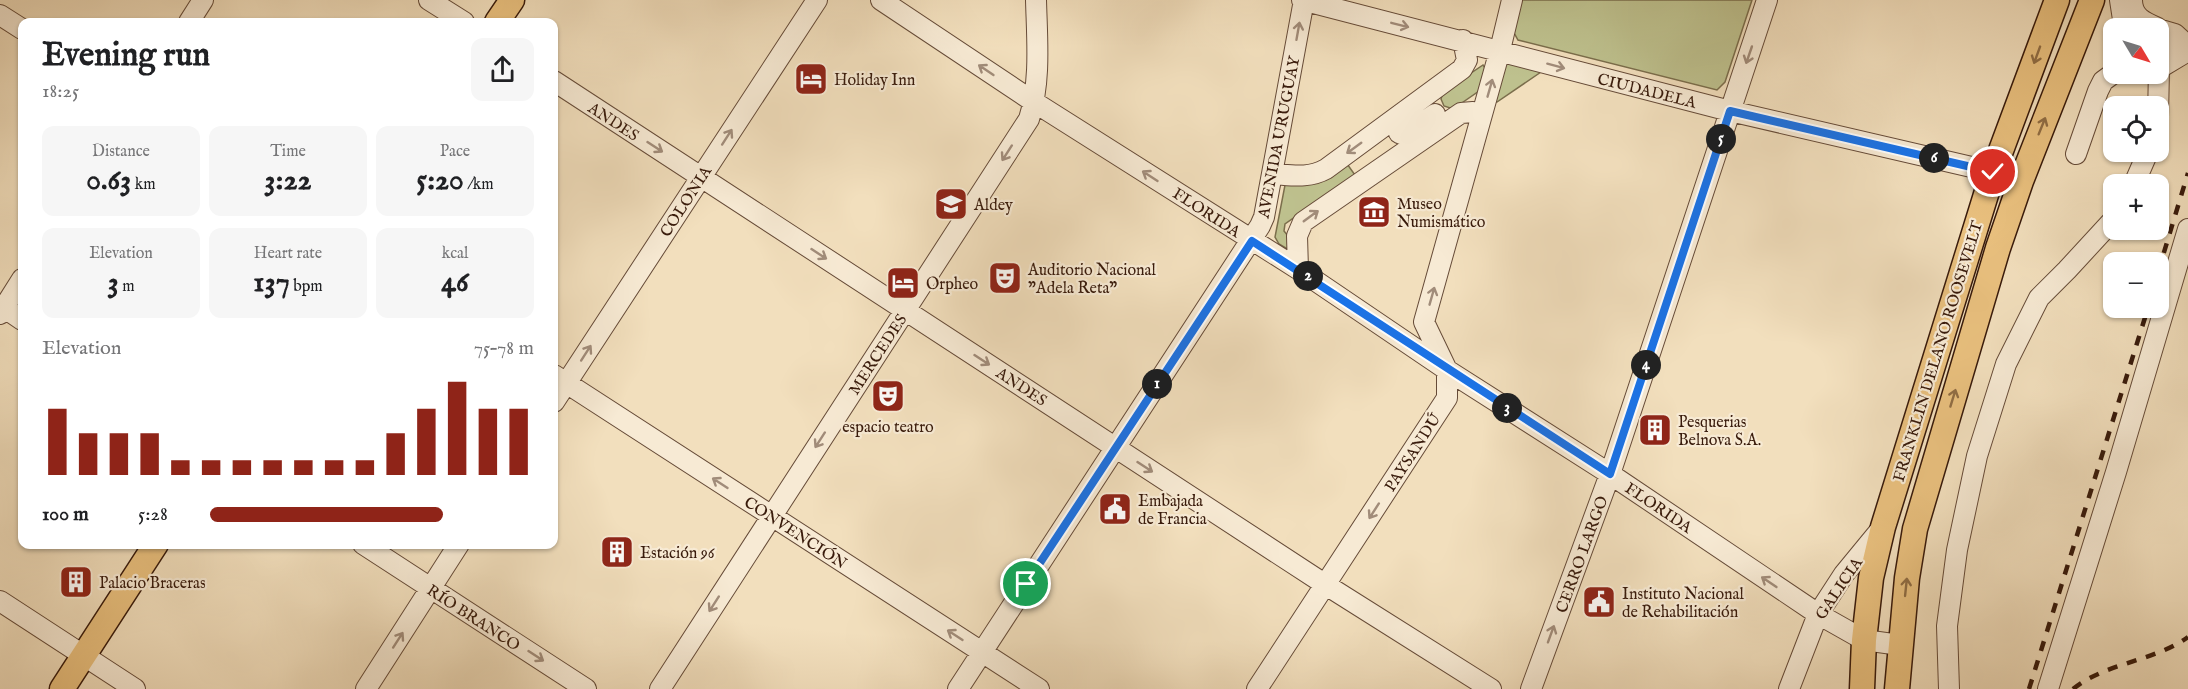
<!DOCTYPE html>
<meta charset="utf-8">
<style>
:root{--surface:#fff;--page:#f6f6f6;--text:#202124;--muted:#757577;--accent:#8f2418}
body{margin:0;font-family:"IM FELL English",serif;background:var(--page);color:var(--text);height:100vh;display:flex;flex-direction:column;font-size:22px;white-space:nowrap}
*{box-sizing:border-box;margin:0}
p{font-size:20px;color:var(--muted)}
.icon{flex:none;width:33px;height:33px;fill:none;stroke:currentColor;stroke-width:2;stroke-linecap:round;stroke-linejoin:round}
.map{position:relative;flex:1;overflow:hidden}
.side{position:absolute;left:18px;top:18px;width:540px;height:531px;display:flex;flex-direction:column;background:var(--surface);border-radius:12px;box-shadow:0 2px 4px #0004}
.side>*{flex:none}
.needle{width:39px;rotate:128deg}
.fabs{position:absolute;left:2103px;top:18px;display:grid;gap:12px}
.fabs a{display:grid;place-items:center;width:66px;height:66px;border-radius:12px;background:var(--surface);box-shadow:0 2px 4px #0004;font-size:30px}
.pin{position:absolute;display:grid;place-items:center;width:51px;height:51px;color:#fff;margin:-26px;border:3px solid #fff;border-radius:50%;box-shadow:0 2px 6px #0007}
.km{position:absolute;width:30px;height:30px;margin:-15px;border-radius:50%;background:#222;color:#fff;font-size:16px;line-height:30px;text-align:center}
.round{display:grid;place-items:center;flex:none;width:63px;height:63px;border-radius:12px;background:var(--page)}
.headline{display:flex;align-items:center;justify-content:space-between;height:102px;padding:0 24px}
h1{font-size:33px;font-weight:700;line-height:45px}
.stats{display:grid;grid-template-columns:repeat(3,1fr);gap:9px;height:102px;padding:6px 24px}
.stats div{display:grid;align-content:center;border-radius:12px;background:var(--page);text-align:center}
.stats b{font-size:30px;font-weight:700}
.stats small{font-size:16px;font-weight:400}
.stats p{font-size:16px}
.chart{height:168px;padding:12px 24px}
.chart p{display:flex;justify-content:space-between}
.chart svg{width:100%;height:108px;margin-top:6px;stroke:var(--accent);stroke-width:6}
ul{padding:0 24px;list-style:none;font-size:20px}
li{display:grid;grid-template-columns:96px 72px 1fr;align-items:center;height:45px}
li i{height:15px;border-radius:8px;background:var(--accent)}
.map>svg:first-child{display:block}
</style>
<div class="map">
<svg width="2188" height="689" viewBox="0 0 2188 689">
<rect width="100%" height="100%" fill="#f2dfbd"/>
<filter id="stains"><feTurbulence type="fractalNoise" baseFrequency=".00333" numOctaves="4"/><feColorMatrix values="0 0 0 0 .2 0 0 0 0 .09 0 0 0 0 .02 0 0 0 .5 -.17"/></filter>
<radialGradient id="worn" r=".72"><stop offset=".6" stop-color="#630" stop-opacity="0"/><stop offset="1" stop-color="#630" stop-opacity=".3"/></radialGradient>
<path fill="#bec18e" stroke="#7b6e4c" stroke-width="1.5" d="M 1522,0 L 1752,0 L 1725,82 L 1717,90 L 1518,40 L 1513,31 Z
M 1504,62 L 1544,70 L 1497,102 L 1492,101 Z
M 1483,65 L 1485,68 L 1479,91 L 1453,109 L 1444,106 L 1441,99 L 1443,92 Z
M 1345,161 L 1355,175 L 1285,224 L 1284,231 L 1289,237 L 1289,250 L 1279,244 L 1275,237 L 1285,185 Z"/>
<g fill="none" stroke-linecap="round" stroke-linejoin="round">
<defs>
<path id="minor" d="M 429,0 L 464,22
M 881,0 L 1034,102 L 1298,269 L 1447,370 L 1610,474 L 1818,614 L 1864,640 L 1900,645
M 1302,0 L 1730,111 L 1993,172
M 2120,0 L 2124,26 L 2128,28
M 2132,0 C 2132,17 2144,22 2158,28
M 0,15 L 22,29
M 189,22 L 203,0
M 2158,29 L 2175,34 L 2188,46
M 2158,44 L 2171,48 L 2188,46
M 2158,69 L 2188,51
M 554,81 L 1326,585 L 1491,689
M 2158,117 L 2159,69
M 1399,133 L 1404,135 L 1435,114
M 2076,154 L 2098,91 L 2103,81 L 2114,73
M 1272,174 C 1291,175 1308,179 1326,169 L 1462,69 L 1467,60 L 1463,40
M 2134,184 L 2148,152
M 1298,269 L 1297,236 L 1303,222 L 1461,113 L 1473,112 L 1482,114
M 0,305 L 22,320
M 0,314 L 22,279
M 554,375 L 1039,689
M 554,402 L 817,0
M 363,544 L 586,689
M 0,601 L 135,689
M 366,689 L 459,544
M 660,689 L 1029,119 C 1041,81 1037,39 1036,0
M 958,689 L 1260,226 L 1264,217 L 1304,0
M 1257,689 L 1447,398 L 1447,370 L 1424,322 L 1500,50 L 1512,0
M 1531,689 L 1610,474 L 1767,0
M 1789,689 L 1818,614 L 1844,574 L 1881,529
M 1949,689 L 1947,626 L 1957,550 L 1977,456 L 2006,364 L 2039,298 L 2067,270 L 2114,219
M 2048,689 L 2116,472 L 2188,229"/>
<path id="major" d="M 497,22 L 512,0
M 62,689 L 156,544
M 1862,689 L 1864,640 L 1871,578 L 1883,527 L 1993,172 L 2057,0
M 1897,689 L 1907,578 L 1915,529 L 1998,248 L 2021,181 L 2092,0"/>
</defs>
<use href="#minor" stroke="#664b38" stroke-width="22"/>
<use href="#major" stroke="#381a0b" stroke-width="27"/>
<use href="#minor" stroke="#f7ead4" stroke-width="20"/>
<use href="#major" stroke="#e9c07e" stroke-width="24"/>
<path stroke="#381a0b" stroke-width="4.5" stroke-dasharray="10 10" stroke-linecap="butt" d="M 2158,272 L 2188,173
M 2029,689 L 2148,308
M 2073,689 C 2107,662 2153,662 2188,637"/>
</g>
<defs><path id="oneway-shaft" d="M-6 0H5M1.5-3L5.5 0L1.5 3" fill="none" stroke-width="1.6" stroke-linecap="round" stroke-linejoin="round" transform="scale(1.5)"/></defs>
<g stroke="#a18c7a">
<use href="#oneway-shaft" transform="translate(1400 25) rotate(14)"/>
<use href="#oneway-shaft" transform="translate(1298 31) rotate(-80)"/>
<use href="#oneway-shaft" transform="translate(1749 55) rotate(109)"/>
<use href="#oneway-shaft" transform="translate(1556 66) rotate(15)"/>
<use href="#oneway-shaft" transform="translate(986 70) rotate(-146)"/>
<use href="#oneway-shaft" transform="translate(1490 88) rotate(-74)"/>
<use href="#oneway-shaft" transform="translate(727 137) rotate(-57)"/>
<use href="#oneway-shaft" transform="translate(655 147) rotate(33)"/>
<use href="#oneway-shaft" transform="translate(1354 148) rotate(144)"/>
<use href="#oneway-shaft" transform="translate(1007 153) rotate(123)"/>
<use href="#oneway-shaft" transform="translate(1150 176) rotate(-147)"/>
<use href="#oneway-shaft" transform="translate(1311 216) rotate(-36)"/>
<use href="#oneway-shaft" transform="translate(819 254) rotate(33)"/>
<use href="#oneway-shaft" transform="translate(1432 296) rotate(-74)"/>
<use href="#oneway-shaft" transform="translate(586 353) rotate(-57)"/>
<use href="#oneway-shaft" transform="translate(982 360) rotate(33)"/>
<use href="#oneway-shaft" transform="translate(820 440) rotate(123)"/>
<use href="#oneway-shaft" transform="translate(1145 467) rotate(33)"/>
<use href="#oneway-shaft" transform="translate(720 483) rotate(-147)"/>
<use href="#oneway-shaft" transform="translate(1374 511) rotate(123)"/>
<use href="#oneway-shaft" transform="translate(1769 582) rotate(-146)"/>
<use href="#oneway-shaft" transform="translate(714 604) rotate(123)"/>
<use href="#oneway-shaft" transform="translate(1551 634) rotate(-70)"/>
<use href="#oneway-shaft" transform="translate(955 635) rotate(-147)"/>
<use href="#oneway-shaft" transform="translate(398 640) rotate(-57)"/>
<use href="#oneway-shaft" transform="translate(536 656) rotate(33)"/>
</g>
<g stroke="#906d44">
<use href="#oneway-shaft" transform="translate(2037 55) rotate(110)"/>
<use href="#oneway-shaft" transform="translate(2042 126) rotate(-68)"/>
<use href="#oneway-shaft" transform="translate(1953 398) rotate(-73)"/>
<use href="#oneway-shaft" transform="translate(1906 587) rotate(-84)"/>
</g>
<g fill="none" stroke-linecap="round" stroke-linejoin="round">
<defs>
<path id="route" d="M 1026,584 L 1252,241 L 1610,474 L 1730,111 L 1993,172"/>
</defs>
<use href="#route" stroke="#fff" stroke-width="12"/>
<use href="#route" stroke="#1a73e8" stroke-width="8"/>
</g>
<defs>
<symbol id="hotel-square" viewBox="-11 -11 22 22"><rect x="-9" y="-9" width="18" height="18" rx="4" fill="#8f2418" stroke="#f7ead4"/><path d="M-6-4.5h1.5V1H6V5H4.5V3h-9V5H-6ZM-4 0a1.8 1.8 0 1 1 3.6 0ZM.5 0V-2.5h3Q6-2.5 6 0Z" fill="#fff"/></symbol>
<symbol id="school-square" viewBox="-11 -11 22 22"><rect x="-9" y="-9" width="18" height="18" rx="4" fill="#8f2418" stroke="#f7ead4"/><path d="M0-5L7-2L0 1L-7-2ZM-4 1L0 2.5L4 1V4Q0 6-4 4Z" fill="#fff"/></symbol>
<symbol id="museum-square" viewBox="-11 -11 22 22"><rect x="-9" y="-9" width="18" height="18" rx="4" fill="#8f2418" stroke="#f7ead4"/><path d="M0-6L6-3V-2H-6V-3ZM-5-1h2V3h-2ZM-1-1h2V3h-2ZM3-1h2V3H3ZM-6 4H6V6H-6Z" fill="#fff"/></symbol>
<symbol id="theatre-square" viewBox="-11 -11 22 22"><rect x="-9" y="-9" width="18" height="18" rx="4" fill="#8f2418" stroke="#f7ead4"/><path d="M-5-5.5Q0-4 5-5.5V0Q5 5 0 6Q-5 5-5 0ZM-3.3-2.5H-1v1.5H-3.3ZM1-2.5H3.3v1.5H1ZM-2.8 1Q0 5.5 2.8 1Z" fill="#fff"/></symbol>
<symbol id="building-square" viewBox="-11 -11 22 22"><rect x="-9" y="-9" width="18" height="18" rx="4" fill="#8f2418" stroke="#f7ead4"/><path d="M-4-6H4V6H1V3H-1V6H-4ZM-2.5-4.3h1.7v1.8h-1.7ZM.8-4.3h1.7v1.8H.8ZM-2.5-1h1.7V.8h-1.7ZM.8-1h1.7V.8H.8Z" fill="#fff"/></symbol>
<symbol id="civic-square" viewBox="-11 -11 22 22"><rect x="-9" y="-9" width="18" height="18" rx="4" fill="#8f2418" stroke="#f7ead4"/><path d="M-.6-6.5H3V-4.5H.6V-3L4-1V1h2V6H-6V1h2V-1L-.6-3ZM-1.2 2.5V6h2.4V2.5Z" fill="#fff"/></symbol>
</defs>
<g fill-rule="evenodd">
<use href="#hotel-square" x="792" y="60" width="38" height="38"/>
<use href="#school-square" x="932" y="185" width="38" height="38"/>
<use href="#museum-square" x="1355" y="193" width="38" height="38"/>
<use href="#theatre-square" x="986" y="259" width="38" height="38"/>
<use href="#hotel-square" x="884" y="264" width="38" height="38"/>
<use href="#theatre-square" x="869" y="377" width="38" height="38"/>
<use href="#building-square" x="1636" y="411" width="38" height="38"/>
<use href="#civic-square" x="1096" y="490" width="38" height="38"/>
<use href="#building-square" x="598" y="533" width="38" height="38"/>
<use href="#building-square" x="57" y="563" width="38" height="38"/>
<use href="#civic-square" x="1580" y="583" width="38" height="38"/>
</g>
<g text-anchor="middle" stroke-width="4.5" stroke-linejoin="round" paint-order="stroke">
<g font-size="16" fill="#381a0b" stroke="#f7ead4" text-anchor="start">
<text x="834" y="85">Holiday Inn</text>
<text x="1397" y="209">Museo<tspan x="1397" dy="18">Numismático</tspan></text>
<text x="974" y="210">Aldey</text>
<text x="1028" y="275">Auditorio Nacional<tspan x="1028" dy="18">"Adela Reta"</tspan></text>
<text x="926" y="289">Orpheo</text>
<text x="1678" y="427">Pesquerias<tspan x="1678" dy="18">Belnova S.A.</tspan></text>
<text x="888" y="432" text-anchor="middle">espacio teatro</text>
<text x="1138" y="506">Embajada<tspan x="1138" dy="18">de Francia</tspan></text>
<text x="640" y="558">Estación 96</text>
<text x="99" y="588">Palacio Braceras</text>
<text x="1622" y="599">Instituto Nacional<tspan x="1622" dy="18">de Rehabilitación</tspan></text>
</g>
<g font-size="16" fill="#381a0b" stroke="#f7ead4">
<text transform="translate(1647 90) rotate(14)" y="6">CIUDADELA</text>
<text transform="translate(614 121) rotate(33)" y="6">ANDES</text>
<text transform="translate(1278 137) rotate(-79)" y="6">AVENIDA URUGUAY</text>
<text transform="translate(685 201) rotate(-57)" y="6">COLONIA</text>
<text transform="translate(1207 212) rotate(33)" y="6">FLORIDA</text>
<text transform="translate(1937 351) rotate(-73)" y="6">FRANKLIN DELANO ROOSEVELT</text>
<text transform="translate(877 354) rotate(-57)" y="6">MERCEDES</text>
<text transform="translate(1022 386) rotate(33)" y="6">ANDES</text>
<text transform="translate(1412 452) rotate(-57)" y="6">PAYSANDÚ</text>
<text transform="translate(1659 507) rotate(34)" y="6">FLORIDA</text>
<text transform="translate(796 532) rotate(33)" y="6">CONVENCIÓN</text>
<text transform="translate(1581 554) rotate(-70)" y="6">CERRO LARGO</text>
<text transform="translate(1838 588) rotate(-56)" y="6">GALICIA</text>
<text transform="translate(474 617) rotate(33)" y="6">RÍO BRANCO</text>
</g>
</g>
<rect width="100%" height="100%" filter="url(#stains)"/>
<rect width="100%" height="100%" fill="url(#worn)"/>
</svg>
<div class="fabs">
<a><svg class="needle" viewBox="-14 -14 28 28"><path d="M0-13l5 13h-10z" fill="#e53935"/><path d="M0 13l5-13h-10z" fill="#757577"/></svg></a>
<a><svg class="icon" aria-label="locate" viewBox="0 0 24 24"><circle cx="12" cy="12" r="6"/><path d="M12 2v4M12 18v4M2 12h4M18 12h4"/></svg></a>
<a>+</a>
<a>−</a>
</div>
<div class="pin" style="left:1026px;top:584px;background:#1e9e55"><svg class="icon" aria-label="arrive" viewBox="0 0 24 24"><path d="M6 21V4h12l-3 4 3 4H6"/></svg></div>
<div class="pin" style="left:1993px;top:172px;background:#d93025"><svg class="icon" aria-label="check" viewBox="0 0 24 24"><path d="M5 12l5 5 9-10"/></svg></div>
<b class="km" style="left:1157px;top:384px">1</b>
<b class="km" style="left:1308px;top:276px">2</b>
<b class="km" style="left:1507px;top:408px">3</b>
<b class="km" style="left:1646px;top:365px">4</b>
<b class="km" style="left:1721px;top:139px">5</b>
<b class="km" style="left:1934px;top:158px">6</b>
<section class="side">
<div class="headline"><div><h1>Evening run</h1><p>18:25</p></div><a class="round"><svg class="icon" aria-label="share" viewBox="0 0 24 24"><path d="M12 15V3M7 8l5-5 5 5M5 13v7h14v-7"/></svg></a></div>
<div class="stats">
<div><p>Distance</p><b>0.63<small> km</small></b></div>
<div><p>Time</p><b>3:22</b></div>
<div><p>Pace</p><b>5:20<small> /km</small></b></div>
</div>
<div class="stats">
<div><p>Elevation</p><b>3<small> m</small></b></div>
<div><p>Heart rate</p><b>137<small> bpm</small></b></div>
<div><p>kcal</p><b>46</b></div>
</div>
<div class="chart"><p><span>Elevation</span>75–78 m</p>
<svg viewBox="0 0 160 44" preserveAspectRatio="none"><path d="M5 44V17M15 44V27M25 44V27M35 44V27M45 44V38M55 44V38M65 44V38M75 44V38M85 44V38M95 44V38M105 44V38M115 44V27M125 44V17M135 44V6M145 44V17M155 44V17"/></svg>
</div>
<ul>
<li><b>100 m</b>5:28<i style="width:72%"></i></li>
</ul>
</section>
</div>
